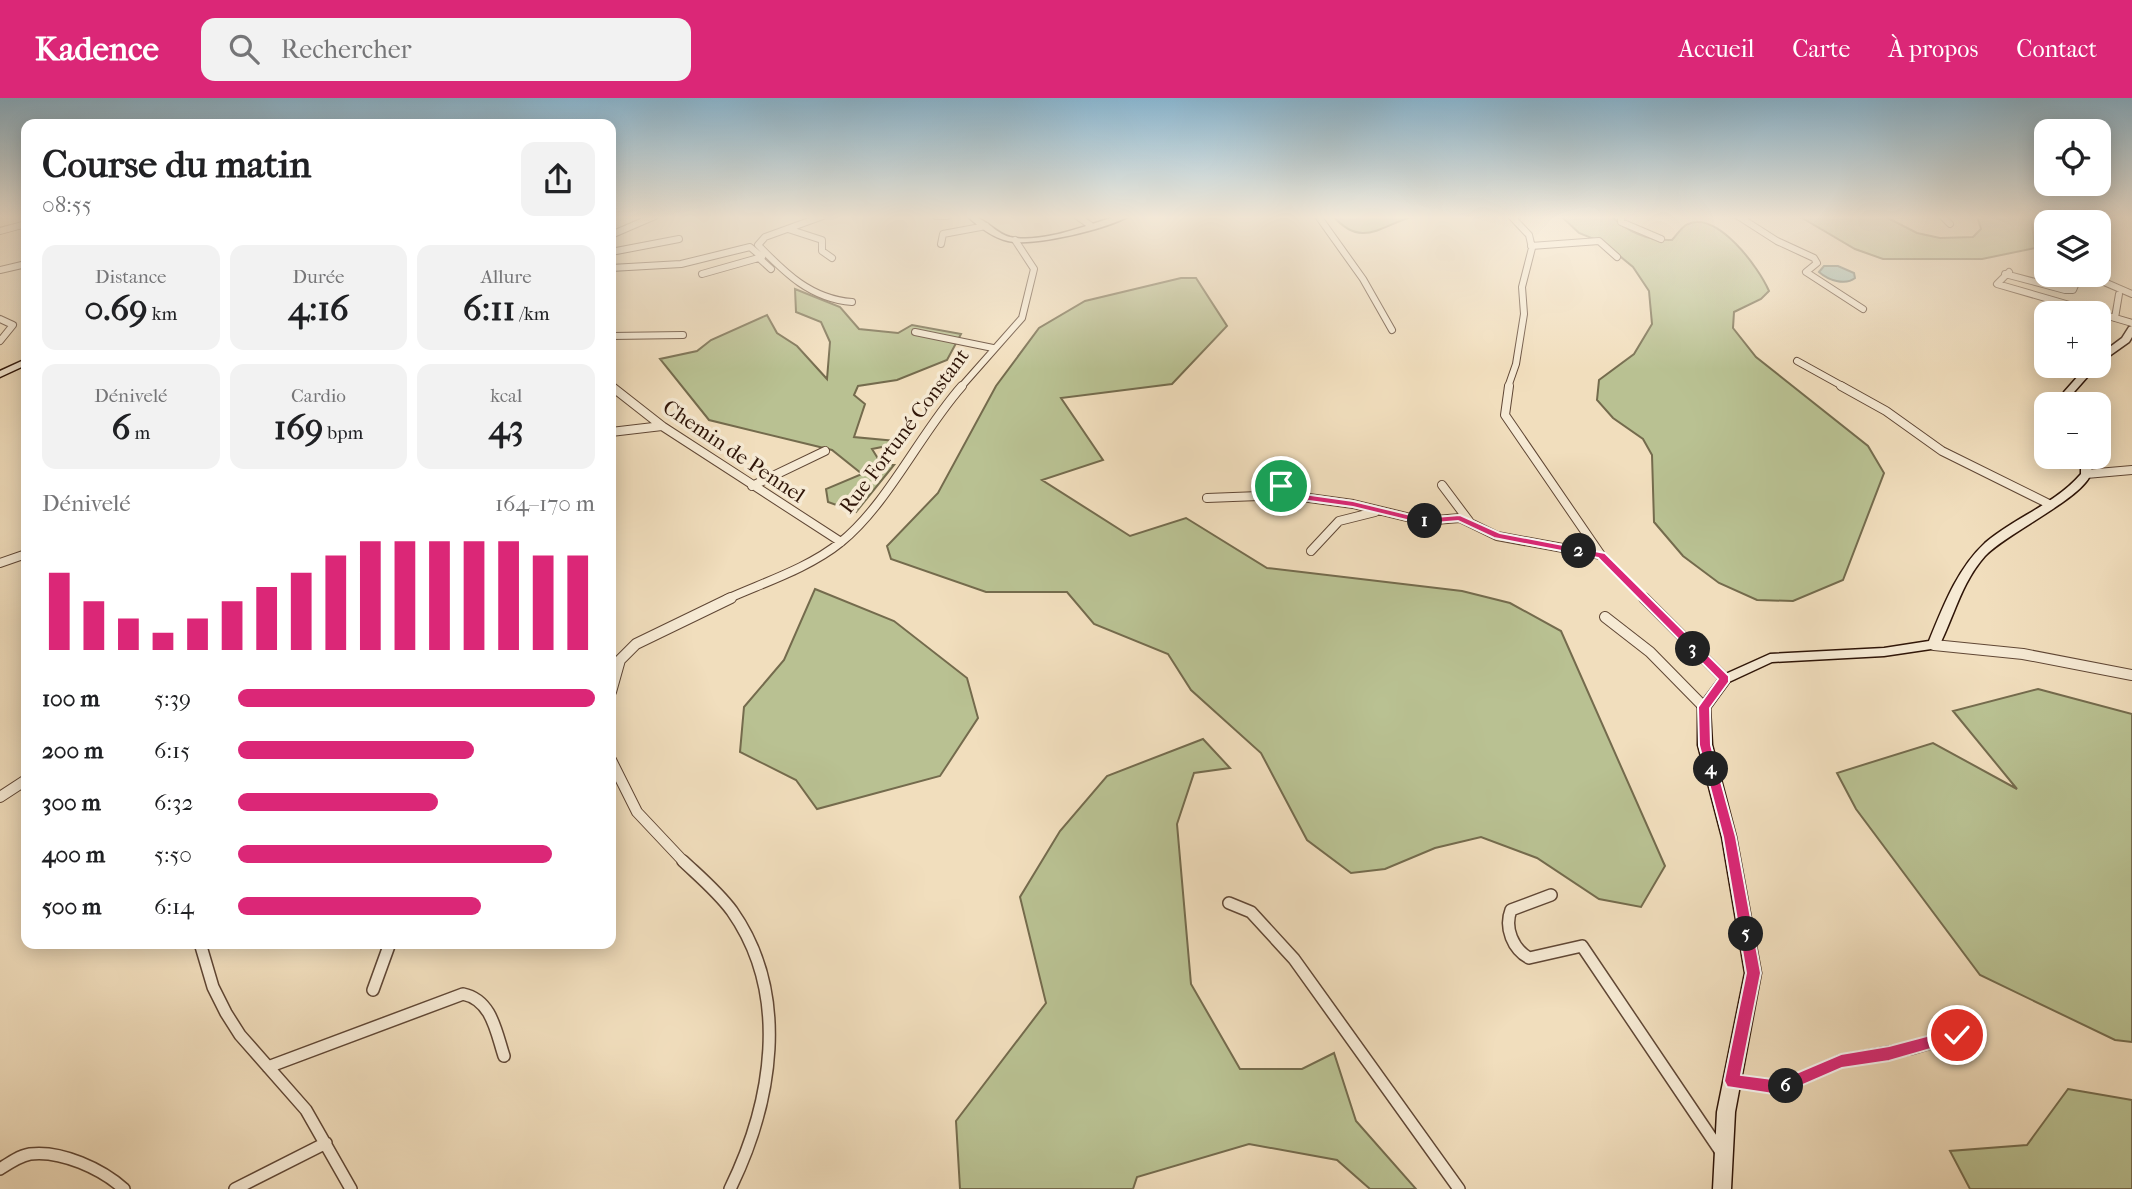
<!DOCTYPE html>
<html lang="fr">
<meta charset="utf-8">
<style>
:root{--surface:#fff;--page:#f2f2f2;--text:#202124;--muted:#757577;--accent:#db2777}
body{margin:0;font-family:"IM FELL French Canon",serif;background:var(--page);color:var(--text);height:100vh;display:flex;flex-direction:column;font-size:26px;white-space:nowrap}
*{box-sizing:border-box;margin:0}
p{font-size:23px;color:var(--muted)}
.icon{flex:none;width:38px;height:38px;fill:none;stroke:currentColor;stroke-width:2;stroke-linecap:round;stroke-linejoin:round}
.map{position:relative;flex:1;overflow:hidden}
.sheet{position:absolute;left:21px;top:21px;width:595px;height:830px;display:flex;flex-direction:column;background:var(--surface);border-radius:14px;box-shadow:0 4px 18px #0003}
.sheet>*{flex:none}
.controls{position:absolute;left:2034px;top:21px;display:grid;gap:14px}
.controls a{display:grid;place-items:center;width:77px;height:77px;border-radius:14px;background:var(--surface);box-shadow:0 4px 18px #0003;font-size:35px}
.pin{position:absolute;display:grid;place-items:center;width:60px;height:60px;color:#fff;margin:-30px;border:4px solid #fff;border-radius:50%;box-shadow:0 2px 7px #0007}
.km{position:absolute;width:35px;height:35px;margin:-18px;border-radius:50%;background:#222;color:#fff;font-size:19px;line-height:35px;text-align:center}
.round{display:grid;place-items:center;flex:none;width:74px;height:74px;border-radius:14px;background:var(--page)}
.overview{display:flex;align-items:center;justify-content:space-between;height:119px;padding:0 21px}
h1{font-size:38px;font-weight:700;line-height:52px}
.metrics{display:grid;grid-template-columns:repeat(3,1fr);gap:10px;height:119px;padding:7px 21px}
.metrics div{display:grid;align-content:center;border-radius:14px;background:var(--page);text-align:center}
.metrics b{font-size:35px;font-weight:700}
.metrics small{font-size:19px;font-weight:400}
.metrics p{font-size:19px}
.chart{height:196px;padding:14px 21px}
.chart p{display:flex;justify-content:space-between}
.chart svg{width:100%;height:126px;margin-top:7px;stroke:var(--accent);stroke-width:6}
ul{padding:0 21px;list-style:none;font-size:23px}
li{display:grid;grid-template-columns:112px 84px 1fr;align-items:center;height:52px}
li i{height:18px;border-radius:9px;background:var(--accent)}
header{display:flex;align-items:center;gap:42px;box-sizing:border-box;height:98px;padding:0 35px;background:var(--accent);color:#fff}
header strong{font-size:33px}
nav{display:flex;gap:38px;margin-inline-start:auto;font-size:24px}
.search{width:490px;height:63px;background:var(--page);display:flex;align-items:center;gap:18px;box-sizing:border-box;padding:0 24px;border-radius:14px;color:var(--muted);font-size:26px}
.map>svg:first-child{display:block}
</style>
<header>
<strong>Kadence</strong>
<div class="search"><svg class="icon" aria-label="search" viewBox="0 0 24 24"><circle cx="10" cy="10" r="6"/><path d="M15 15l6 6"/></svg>Rechercher</div>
<nav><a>Accueil</a><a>Carte</a><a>À propos</a><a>Contact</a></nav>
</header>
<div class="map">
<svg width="2132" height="1091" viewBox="0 0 2132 1091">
<rect width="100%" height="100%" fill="#f1debd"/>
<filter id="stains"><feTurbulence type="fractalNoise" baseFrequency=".00286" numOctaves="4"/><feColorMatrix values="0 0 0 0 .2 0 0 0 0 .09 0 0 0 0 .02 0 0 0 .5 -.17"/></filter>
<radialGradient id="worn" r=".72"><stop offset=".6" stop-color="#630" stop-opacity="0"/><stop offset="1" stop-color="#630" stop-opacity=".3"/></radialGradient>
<path fill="#b9c192" stroke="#746b4d" stroke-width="2" d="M 1333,118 L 1415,118 C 1382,126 1363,152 1333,118 Z
M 1561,118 L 1611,118 C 1628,134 1648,143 1672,142 C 1677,137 1682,128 1688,126 C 1718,113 1759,170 1769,193 L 1761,201 L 1734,214 L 1733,230 L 1756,259 L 1868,348 L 1884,375 L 1843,482 L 1793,503 L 1757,502 L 1719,485 L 1683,458 L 1654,424 L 1652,357 L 1643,341 L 1613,320 L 1597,302 L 1599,282 L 1634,256 L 1652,226 L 1649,193 L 1633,169 L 1604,145 L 1579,135 Z
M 1799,118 L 1884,118 L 1917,135 L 1940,140 L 1973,139 L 1981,131 L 1977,118 L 2031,118 L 2035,150 L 1982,161 L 1883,161 L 1855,151 Z
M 1181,180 L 1196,180 L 1227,228 L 1172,286 L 1061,300 L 1103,362 L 1042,382 L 1130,438 L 1186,420 L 1267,470 L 1462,493 L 1510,505 L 1561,533 L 1665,768 L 1641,809 L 1599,801 L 1537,760 L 1481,739 L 1435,750 L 1385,771 L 1351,775 L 1307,742 L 1261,655 L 1191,592 L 1168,556 L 1094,526 L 1067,494 L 986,494 L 891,461 L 887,448 L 938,395 L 996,288 L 1039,230 L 1085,203 Z
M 795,191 L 840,209 L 859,231 L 898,235 L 912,227 L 961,236 L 947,262 L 897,282 L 858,288 L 854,297 L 865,306 L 854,339 L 907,344 L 872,351 L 882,367 L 894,367 L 856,414 L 828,404 L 826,391 L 862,376 L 832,352 L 709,322 L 660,261 L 697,253 L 711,242 L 767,217 L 777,235 L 797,248 L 827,281 L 830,244 L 821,224 L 796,214 Z
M 815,491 L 894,523 L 967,580 L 978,620 L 940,678 L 817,711 L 796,682 L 740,654 L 744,609 L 784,562 Z
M 2038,591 L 2132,616 L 2132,944 L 2115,942 L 1980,877 L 1856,711 L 1837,675 L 1933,645 L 2017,691 L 1953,613 Z
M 1203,641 L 1230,670 L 1194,675 L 1177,726 L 1191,886 L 1240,971 L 1302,971 L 1334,955 L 1356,1023 L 1416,1091 L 1370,1091 L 1337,1062 L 1249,1046 L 1137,1079 L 1133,1091 L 960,1091 L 956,1023 L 1046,905 L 1020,799 L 1060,733 L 1107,678 Z
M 2068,991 L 2132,1002 L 2132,1091 L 1970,1091 L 1950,1053 L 2027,1047 Z"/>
<path fill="#9bbcb2" stroke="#70796e" stroke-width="2" d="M 1824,168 L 1838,168 L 1854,175 L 1855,180 C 1845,188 1828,182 1819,174 Z"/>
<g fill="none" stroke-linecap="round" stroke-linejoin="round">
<defs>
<path id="street-far3" d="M 823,118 L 765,139 L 758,147 C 785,175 811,201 852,204
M 936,118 L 947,118
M 1077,118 L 1090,127
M 1318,118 L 1363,181 L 1392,232
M 1621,118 L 1621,124 L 1661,141
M 1738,118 L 1777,143 L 1814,160 L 1817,165 L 1806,174 L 1863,211
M 1942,118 L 1950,126
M 788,131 L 822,142 L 822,153 L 832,160
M 0,133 L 26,126
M 611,137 L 655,118
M 941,146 L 943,136 L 986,128
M 1531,148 L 1599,143 L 1617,159
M 611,154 L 679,141
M 759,160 L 771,171
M 611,170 L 681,166 L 750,149 L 762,159 L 702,176
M 0,172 L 26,166
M 2009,174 L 1997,186 L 2097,215
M 2005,176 L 2065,192 L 2073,192 L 2076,185
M 2088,177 L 2132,196
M 2098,215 L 2132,225
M 2115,220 L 2119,196
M 0,221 L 13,227 L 0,243
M 915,234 L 993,250
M 611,238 L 683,237
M 1797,263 L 1844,289
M 961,289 L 1022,220 L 1034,171 L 1015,142
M 1508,289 L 1516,266 L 1524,216 L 1522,189 L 1532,150 L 1529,137 L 1511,118"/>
<path id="street-far2" d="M 611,288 L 662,328 L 841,444
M 1509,288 L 1505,317 L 1601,457 L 1645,501
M 1841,288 L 1886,313 L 1942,353 L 2051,407
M 611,334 L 662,328
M 2086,376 L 2132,372
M 1442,387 L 1469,423
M 752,388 L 825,353
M 1207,400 L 1287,397 L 1353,406 L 1423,423 L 1460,420 L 1497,438 L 1601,457
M 1311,453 L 1339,423 L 1375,414
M 0,465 L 26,456
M 727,501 C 765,484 809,470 841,444 C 888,406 921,334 962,288"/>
<path id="street-far1" d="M 1644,500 L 1725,581
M 1605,519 L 1650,554 L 1704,609
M 1934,547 L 2023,556 L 2132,577
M 611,594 L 620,562 L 636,546 L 731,500
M 611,662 L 637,714 L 685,765
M 0,699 L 26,682"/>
<path id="street" d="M 683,763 C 700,779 718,794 732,813 C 791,897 772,1005 730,1091
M 1551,797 L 1511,812 C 1504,830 1513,851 1529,860 L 1582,848 L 1721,1054
M 1229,805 L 1251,814 L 1294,861 L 1459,1091
M 200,845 L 213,889 L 226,915 L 240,937 L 306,1012 L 351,1091
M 373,892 L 390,845
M 268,969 L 463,896 C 492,902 496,934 504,958
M 1732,983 L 1780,990 L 1841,963 L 1913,950 L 1957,937 L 1974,927
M 0,1071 C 9,1065 19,1058 30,1056 C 61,1052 102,1071 124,1091
M 235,1091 L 326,1045"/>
<path id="secondary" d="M 967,118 C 984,117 994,135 1010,139 C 1042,146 1087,127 1117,118 L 1129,118 C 1107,131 1033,149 1008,143 C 993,140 978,128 967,118 Z
M 2132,228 L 2132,239 L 2129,244 L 2098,266 L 2098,258 L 2122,240 L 2129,229 Z
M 26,261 L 26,267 L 0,279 L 0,273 Z
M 2087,268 L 2097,268 L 2074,294 L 2076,306 L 2066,306 L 2064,294 Z
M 2081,359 L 2091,359 C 2091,364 2092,371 2091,375 C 2084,400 2006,435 1985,458 C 1961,485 1954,519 1938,550 L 1884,558 L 1772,564 L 1729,584 L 1710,610 L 1712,647 L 1736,739 L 1761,875 L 1735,1014 L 1731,1091 L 1713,1091 L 1717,1014 L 1745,875 L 1722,739 L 1698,647 L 1698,609 L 1721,578 L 1770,556 L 1884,550 L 1929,543 C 1943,509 1957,471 1985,445 C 2015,419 2054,407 2081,376 Z"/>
</defs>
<use href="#street-far3" stroke="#604735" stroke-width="8"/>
<use href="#street-far2" stroke="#604735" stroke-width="10"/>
<use href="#street-far1" stroke="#604735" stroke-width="12"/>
<use href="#street" stroke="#604735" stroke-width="14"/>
<use href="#secondary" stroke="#2f1508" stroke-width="3"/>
<use href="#street-far3" stroke="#f6ead4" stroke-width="6"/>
<use href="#street-far2" stroke="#f6ead4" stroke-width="8"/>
<use href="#street-far1" stroke="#f6ead4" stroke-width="10"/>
<use href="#street" stroke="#f6ead4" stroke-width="11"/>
<use href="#secondary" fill="#f6ead4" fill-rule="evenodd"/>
</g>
<linearGradient id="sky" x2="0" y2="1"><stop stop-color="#89b7d2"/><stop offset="0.44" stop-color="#f9f0e1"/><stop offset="1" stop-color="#f9f0e1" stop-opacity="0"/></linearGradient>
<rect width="2132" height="271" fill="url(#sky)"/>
<path fill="#db2777" stroke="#fff" stroke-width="2" d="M 1278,386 L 1285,386 L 1290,394 L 1353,403 L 1423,420 L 1460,417 L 1500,435 L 1605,455 L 1729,578 L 1729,584 L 1710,610 L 1711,647 L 1736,739 L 1761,875 L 1741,977 L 1780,982 L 1841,956 L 1889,948 L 1957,930 L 1964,937 L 1962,942 L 1889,963 L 1842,970 L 1780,997 L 1727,989 L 1724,983 L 1746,875 L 1723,739 L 1699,647 L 1698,609 L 1718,581 L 1598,460 L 1494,440 L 1458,423 L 1423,426 L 1353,409 L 1287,400 Z"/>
<g text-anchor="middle" stroke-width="7" stroke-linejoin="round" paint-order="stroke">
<g font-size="21" fill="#2f1508" stroke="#f6ead4">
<text transform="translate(904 333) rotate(-53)" y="7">Rue Fortuné Constant</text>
<text transform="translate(734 353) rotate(34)" y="7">Chemin de Pennel</text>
</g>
</g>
<rect width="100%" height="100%" filter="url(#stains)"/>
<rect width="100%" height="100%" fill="url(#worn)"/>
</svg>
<div class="controls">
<a><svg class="icon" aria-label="locate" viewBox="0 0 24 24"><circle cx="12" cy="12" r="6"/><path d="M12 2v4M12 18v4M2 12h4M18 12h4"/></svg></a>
<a><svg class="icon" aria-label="layers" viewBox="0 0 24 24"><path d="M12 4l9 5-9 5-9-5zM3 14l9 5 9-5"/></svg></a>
<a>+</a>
<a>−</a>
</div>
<div class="pin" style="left:1281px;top:388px;background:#1e9e55"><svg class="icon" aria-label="arrive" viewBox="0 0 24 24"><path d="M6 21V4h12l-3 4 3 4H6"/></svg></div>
<div class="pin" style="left:1957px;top:937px;background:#d93025"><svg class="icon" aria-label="check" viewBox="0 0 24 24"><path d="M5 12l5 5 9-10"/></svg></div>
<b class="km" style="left:1425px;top:423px">1</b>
<b class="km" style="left:1579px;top:453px">2</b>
<b class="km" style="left:1693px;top:551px">3</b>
<b class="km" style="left:1711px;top:671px">4</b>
<b class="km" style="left:1746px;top:836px">5</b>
<b class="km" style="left:1786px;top:988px">6</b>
<section class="sheet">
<div class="overview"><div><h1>Course du matin</h1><p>08:55</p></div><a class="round"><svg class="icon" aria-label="share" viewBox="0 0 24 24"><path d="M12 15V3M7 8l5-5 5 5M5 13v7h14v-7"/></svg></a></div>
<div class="metrics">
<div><p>Distance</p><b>0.69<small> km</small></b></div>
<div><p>Durée</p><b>4:16</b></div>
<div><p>Allure</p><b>6:11<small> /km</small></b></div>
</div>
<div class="metrics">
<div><p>Dénivelé</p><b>6<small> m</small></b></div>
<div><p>Cardio</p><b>169<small> bpm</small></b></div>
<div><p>kcal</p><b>43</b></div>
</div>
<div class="chart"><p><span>Dénivelé</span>164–170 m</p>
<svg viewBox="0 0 160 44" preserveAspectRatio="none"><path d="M5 44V17M15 44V27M25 44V33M35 44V38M45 44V33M55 44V27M65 44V22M75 44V17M85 44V11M95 44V6M105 44V6M115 44V6M125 44V6M135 44V6M145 44V11M155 44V11"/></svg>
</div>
<ul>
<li><b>100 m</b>5:39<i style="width:100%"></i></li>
<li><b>200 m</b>6:15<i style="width:66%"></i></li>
<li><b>300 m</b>6:32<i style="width:56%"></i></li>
<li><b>400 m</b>5:50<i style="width:88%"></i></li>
<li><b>500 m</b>6:14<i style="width:68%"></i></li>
</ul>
</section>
</div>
